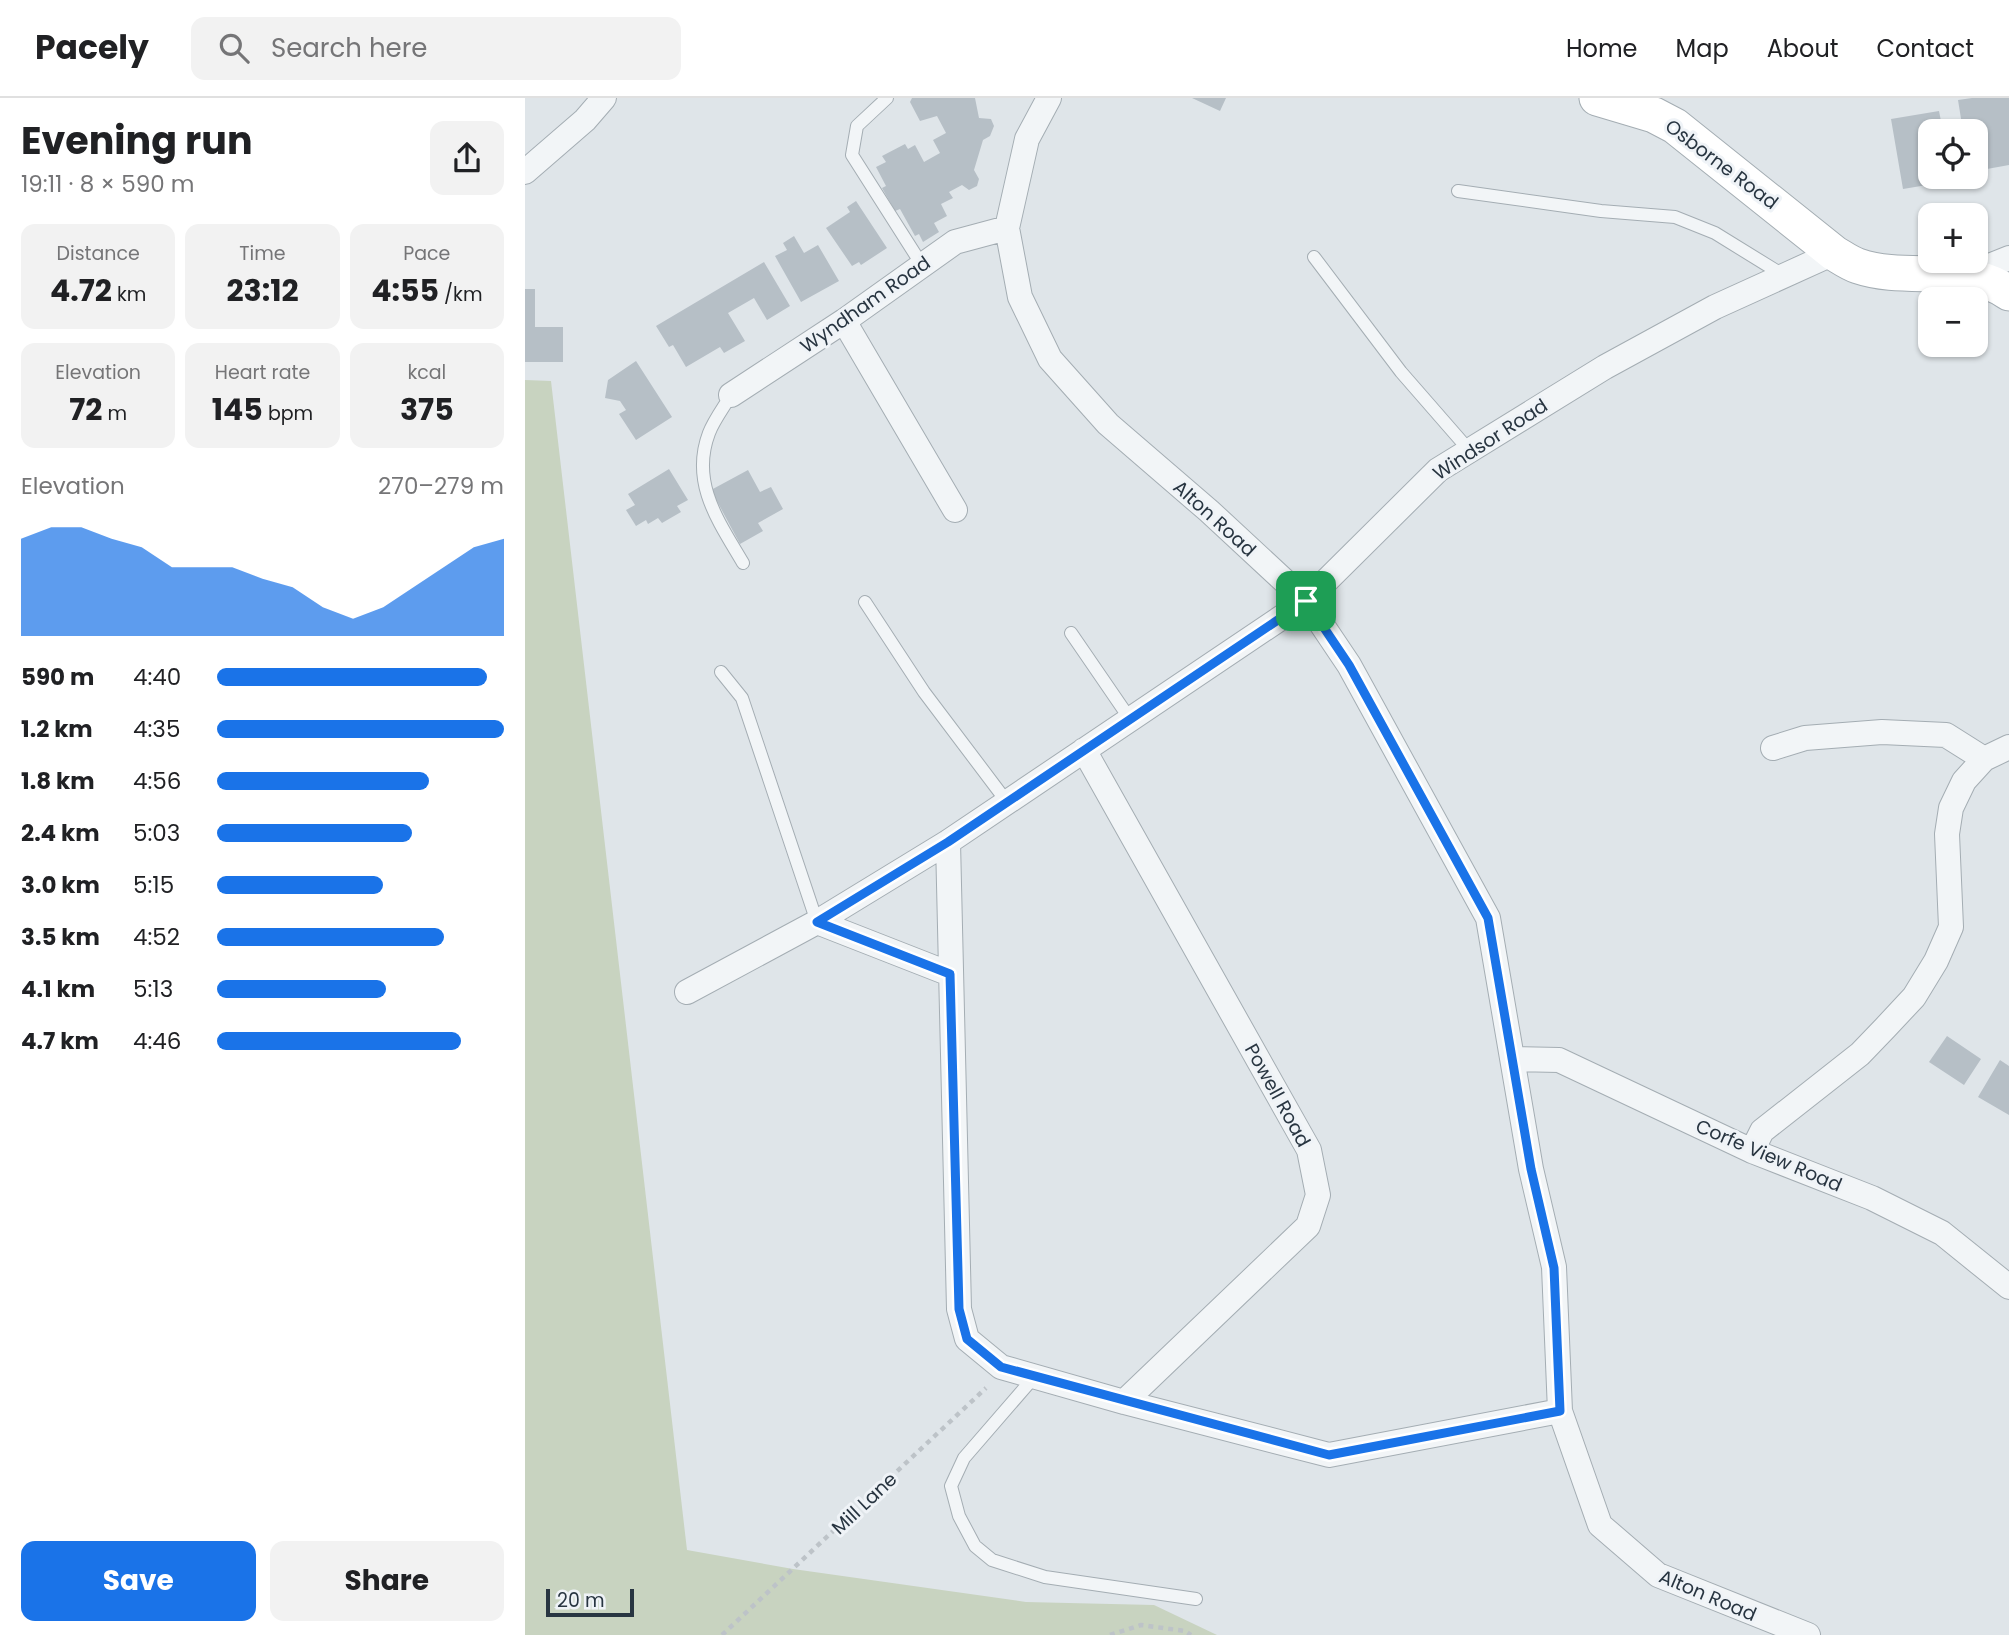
<!DOCTYPE html>
<meta charset="utf-8">
<style>
:root{--surface:#fff;--page:#f2f2f2;--text:#202124;--muted:#757577;--line:#e0e0e0;--accent:#1a73e8}
body{margin:0;font-family:Poppins,sans-serif;background:var(--page);color:var(--text);height:100vh;display:flex;flex-direction:column;font-size:26px;white-space:nowrap}
*{box-sizing:border-box;margin:0}
p{font-size:23px;color:var(--muted)}
.icon{flex:none;width:38px;height:38px;fill:none;stroke:currentColor;stroke-width:2;stroke-linecap:round;stroke-linejoin:round}
.map{position:relative;flex:1;overflow:hidden}
.drawer{display:flex;flex-direction:column;background:var(--surface);width:525px}
.drawer>*{flex:none}
.tools{position:absolute;left:1393px;top:21px;display:grid;gap:14px}
.tools a{display:grid;place-items:center;width:70px;height:70px;border-radius:14px;background:var(--surface);box-shadow:0 2px 5px #0004;font-size:35px}
.scale{position:absolute;left:21px;bottom:18px;width:88px;box-sizing:border-box;padding-left:7px;border:4px solid #283541;border-top:0;font-size:19px;line-height:24px;white-space:nowrap;color:#283541;-webkit-text-stroke:5px #eff3f7;paint-order:stroke}
.pin{position:absolute;display:grid;place-items:center;width:60px;height:60px;color:#fff;margin:-30px;border-radius:14px;box-shadow:0 4px 10px #0006}
.round{display:grid;place-items:center;flex:none;width:74px;height:74px;border-radius:14px;background:var(--page)}
.summary{display:flex;align-items:center;justify-content:space-between;height:119px;padding:0 21px}
h1{font-size:38px;font-weight:700;line-height:52px}
.stats{display:grid;grid-template-columns:repeat(3,1fr);gap:10px;height:119px;padding:7px 21px}
.stats div{display:grid;align-content:center;border-radius:14px;background:var(--page);text-align:center}
.stats b{font-size:30px;font-weight:700}
.stats small{font-size:19px;font-weight:400}
.stats p{font-size:19px}
.chart{height:196px;padding:14px 21px}
.chart p{display:flex;justify-content:space-between}
.chart svg{width:100%;height:126px;margin-top:7px;fill:var(--accent);opacity:.7}
.action{display:flex;gap:14px;margin-top:auto;padding:14px 21px}
.action a{flex:1;height:80px;border-radius:14px;background:var(--accent);color:#fff;font-size:28px;font-weight:700;line-height:80px;text-align:center}
.action a+a{background:var(--page);color:var(--text)}
ul{padding:0 21px;list-style:none;font-size:23px}
li{display:grid;grid-template-columns:112px 84px 1fr;align-items:center;height:52px}
li i{height:18px;border-radius:9px;background:var(--accent)}
header{display:flex;align-items:center;gap:42px;box-sizing:border-box;height:98px;padding:0 35px;background:var(--surface);border-bottom:2px solid var(--line)}
header strong{font-size:33px}
nav{display:flex;gap:38px;margin-inline-start:auto;font-size:24px}
.search{width:490px;height:63px;background:var(--page);display:flex;align-items:center;gap:18px;box-sizing:border-box;padding:0 24px;border-radius:14px;color:var(--muted);font-size:26px}
main{display:flex;flex:1;min-height:0}
.map>svg:first-child{display:block}
</style>
<header>
<strong>Pacely</strong>
<div class="search"><svg class="icon" aria-label="search" viewBox="0 0 24 24"><circle cx="10" cy="10" r="6"/><path d="M15 15l6 6"/></svg>Search here</div>
<nav><a>Home</a><a>Map</a><a>About</a><a>Contact</a></nav>
</header>
<main>
<section class="drawer">
<div class="summary"><div><h1>Evening run</h1><p>19:11 · 8 × 590 m</p></div><a class="round"><svg class="icon" aria-label="share" viewBox="0 0 24 24"><path d="M12 15V3M7 8l5-5 5 5M5 13v7h14v-7"/></svg></a></div>
<div class="stats">
<div><p>Distance</p><b>4.72<small> km</small></b></div>
<div><p>Time</p><b>23:12</b></div>
<div><p>Pace</p><b>4:55<small> /km</small></b></div>
</div>
<div class="stats">
<div><p>Elevation</p><b>72<small> m</small></b></div>
<div><p>Heart rate</p><b>145<small> bpm</small></b></div>
<div><p>kcal</p><b>375</b></div>
</div>
<div class="chart"><p><span>Elevation</span>270–279 m</p>
<svg viewBox="0 0 160 44" preserveAspectRatio="none"><path d="M0 44V10L10 6L20 6L30 10L40 13L50 20L60 20L70 20L80 24L90 27L100 34L110 38L120 34L130 27L140 20L150 13L160 10V44z"/></svg>
</div>
<ul>
<li><b>590 m</b>4:40<i style="width:94%"></i></li>
<li><b>1.2 km</b>4:35<i style="width:100%"></i></li>
<li><b>1.8 km</b>4:56<i style="width:74%"></i></li>
<li><b>2.4 km</b>5:03<i style="width:68%"></i></li>
<li><b>3.0 km</b>5:15<i style="width:58%"></i></li>
<li><b>3.5 km</b>4:52<i style="width:79%"></i></li>
<li><b>4.1 km</b>5:13<i style="width:59%"></i></li>
<li><b>4.7 km</b>4:46<i style="width:85%"></i></li>
</ul>
<div class="action"><a>Save</a><a>Share</a></div>
</section>
<div class="map">
<svg width="1484" height="1537" viewBox="0 0 1484 1537">
<rect width="100%" height="100%" fill="#dfe5e9"/>
<path fill="#c8d3c0" d="M 0,282 L 26,283 L 162,1452 L 268,1471 L 501,1504 L 629,1507 L 692,1537 L 0,1537 Z"/>
<path fill="#b6bfc6" d="M 387,0 L 450,0 L 454,20 L 466,21 L 469,28 L 465,38 L 458,42 L 449,72 L 454,81 L 452,88 L 444,92 L 437,87 L 424,94 L 428,100 L 416,106 L 422,118 L 409,125 L 414,134 L 398,144 L 394,136 L 390,138 L 375,111 L 370,113 L 357,90 L 361,88 L 351,69 L 361,64 L 357,58 L 380,46 L 383,51 L 390,47 L 399,64 L 415,55 L 408,42 L 421,35 L 412,18 L 395,23 L 385,4 Z
M 667,0 L 701,0 L 695,13 Z
M 1447,0 L 1484,0 L 1484,67 L 1451,73 L 1451,33 L 1438,33 L 1433,2 Z
M 1414,13 L 1418,33 L 1405,33 L 1405,79 L 1426,79 L 1426,83 L 1378,91 L 1366,21 Z
M 331,103 L 362,150 L 336,167 L 334,164 L 327,168 L 301,130 L 325,114 L 322,109 Z
M 269,138 L 279,155 L 293,147 L 314,183 L 276,204 L 250,158 L 262,152 L 258,145 Z
M 239,164 L 265,208 L 242,222 L 229,200 L 203,215 L 220,243 L 199,255 L 195,249 L 161,269 L 148,247 L 144,249 L 131,228 Z
M 0,191 L 10,191 L 10,229 L 38,229 L 38,264 L 0,264 Z
M 111,263 L 147,319 L 111,342 L 94,316 L 101,312 L 95,303 L 80,300 L 83,282 Z
M 144,371 L 163,402 L 152,408 L 156,414 L 137,425 L 133,420 L 123,426 L 121,422 L 111,428 L 101,412 L 110,407 L 103,396 Z
M 223,372 L 235,394 L 246,389 L 258,411 L 233,425 L 238,433 L 215,446 L 186,392 Z
M 1422,938 L 1456,961 L 1439,987 L 1404,964 Z
M 1475,962 L 1484,968 L 1484,1017 L 1453,999 Z"/>
<g fill="none" stroke-linecap="round" stroke-linejoin="round">
<defs>
<path id="lane" d="M 362,0 L 332,28 L 327,57 L 397,167
M 933,93 L 1076,113 L 1150,119 L 1190,135 L 1258,177
M 789,159 L 876,274 L 944,352
M 206,297 C 199,309 189,322 184,335 C 165,385 194,424 218,465
M 340,504 L 399,594 L 482,704
M 546,535 L 605,621
M 196,574 L 217,600 L 292,824
M 510,1278 L 439,1360 L 426,1388 L 434,1418 L 450,1448 L 467,1462 L 520,1479 L 671,1501"/>
<path id="street" d="M 524,0 L 502,41 L 482,130 L 495,199 L 525,261 L 583,326 L 684,413 L 781,503 L 824,567 L 963,820 L 1006,1071 L 1029,1169 L 1035,1313 L 1075,1427 L 1133,1477 L 1283,1537
M 0,74 L 60,22 L 79,0
M 1442,177 L 1484,160
M 319,223 L 430,412
M 206,297 L 319,223 L 430,144 L 482,130
M 1248,650 L 1280,640 L 1357,634 L 1421,637 L 1459,661
M 559,652 L 784,1052 L 793,1097 L 783,1128 L 599,1304
M 423,744 L 434,1211 L 442,1241 L 476,1269 L 599,1304 L 804,1357 L 1035,1313
M 292,824 L 425,876
M 162,894 L 292,824 L 423,744 L 781,503 L 913,372 L 1080,269 L 1190,209 L 1309,155
M 988,961 L 1034,962 L 1227,1053 L 1347,1100 L 1417,1135 L 1484,1189
M 1227,1053 L 1237,1033 L 1335,956 L 1360,930 L 1389,899 L 1411,863 L 1426,829 L 1422,736 L 1426,710 L 1439,683 L 1459,661 L 1484,649"/>
<path id="secondary" d="M 1072,0 L 1129,17 L 1150,28 L 1309,155 C 1316,159 1324,165 1333,168 C 1383,185 1438,163 1484,195"/>
</defs>
<use href="#lane" stroke="#a4adb3" stroke-width="14"/>
<use href="#street" stroke="#a4adb3" stroke-width="26"/>
<use href="#secondary" stroke="#a4adb3" stroke-width="37"/>
<path stroke="#bdc3c8" stroke-width="4.5" stroke-dasharray="5 5" stroke-linecap="butt" d="M 197,1537 L 461,1290
M 585,1537 L 616,1527 L 660,1533 L 666,1537"/>
<use href="#lane" stroke="#f2f5f7" stroke-width="12"/>
<use href="#street" stroke="#f2f5f7" stroke-width="24"/>
<use href="#secondary" stroke="#fff" stroke-width="35"/>
</g>
<g fill="none" stroke-linecap="round" stroke-linejoin="round">
<defs>
<path id="route" d="M 781,503 L 824,567 L 963,820 L 1006,1071 L 1029,1170 L 1035,1313 L 804,1357 L 476,1269 L 442,1241 L 434,1211 L 425,876 L 292,824 L 423,744 Z"/>
</defs>
<use href="#route" stroke="#fff" stroke-width="14"/>
<use href="#route" stroke="#1a73e8" stroke-width="9"/>
</g>
<g text-anchor="middle" stroke-width="6" stroke-linejoin="round" paint-order="stroke">
<g font-size="19" fill="#283541" stroke="#eff3f7">
<text transform="translate(1197 66) rotate(37)" y="7">Osborne Road</text>
<text transform="translate(340 206) rotate(-35)" y="7">Wyndham Road</text>
<text transform="translate(965 341) rotate(-33)" y="7">Windsor Road</text>
<text transform="translate(690 420) rotate(42)" y="7">Alton Road</text>
<text transform="translate(753 997) rotate(61)" y="7">Powell Road</text>
<text transform="translate(1244 1057) rotate(23)" y="7">Corfe View Road</text>
<text transform="translate(339 1405) rotate(-43)" y="7">Mill Lane</text>
<text transform="translate(1183 1497) rotate(23)" y="7">Alton Road</text>
</g>
</g>
</svg>
<div class="tools">
<a><svg class="icon" aria-label="locate" viewBox="0 0 24 24"><circle cx="12" cy="12" r="6"/><path d="M12 2v4M12 18v4M2 12h4M18 12h4"/></svg></a>
<a>+</a>
<a>−</a>
</div>
<div class="scale">20 m</div>
<div class="pin" style="left:781px;top:503px;background:#1e9e55"><svg class="icon" aria-label="arrive" viewBox="0 0 24 24"><path d="M6 21V4h12l-3 4 3 4H6"/></svg></div>
</div>
</main>
